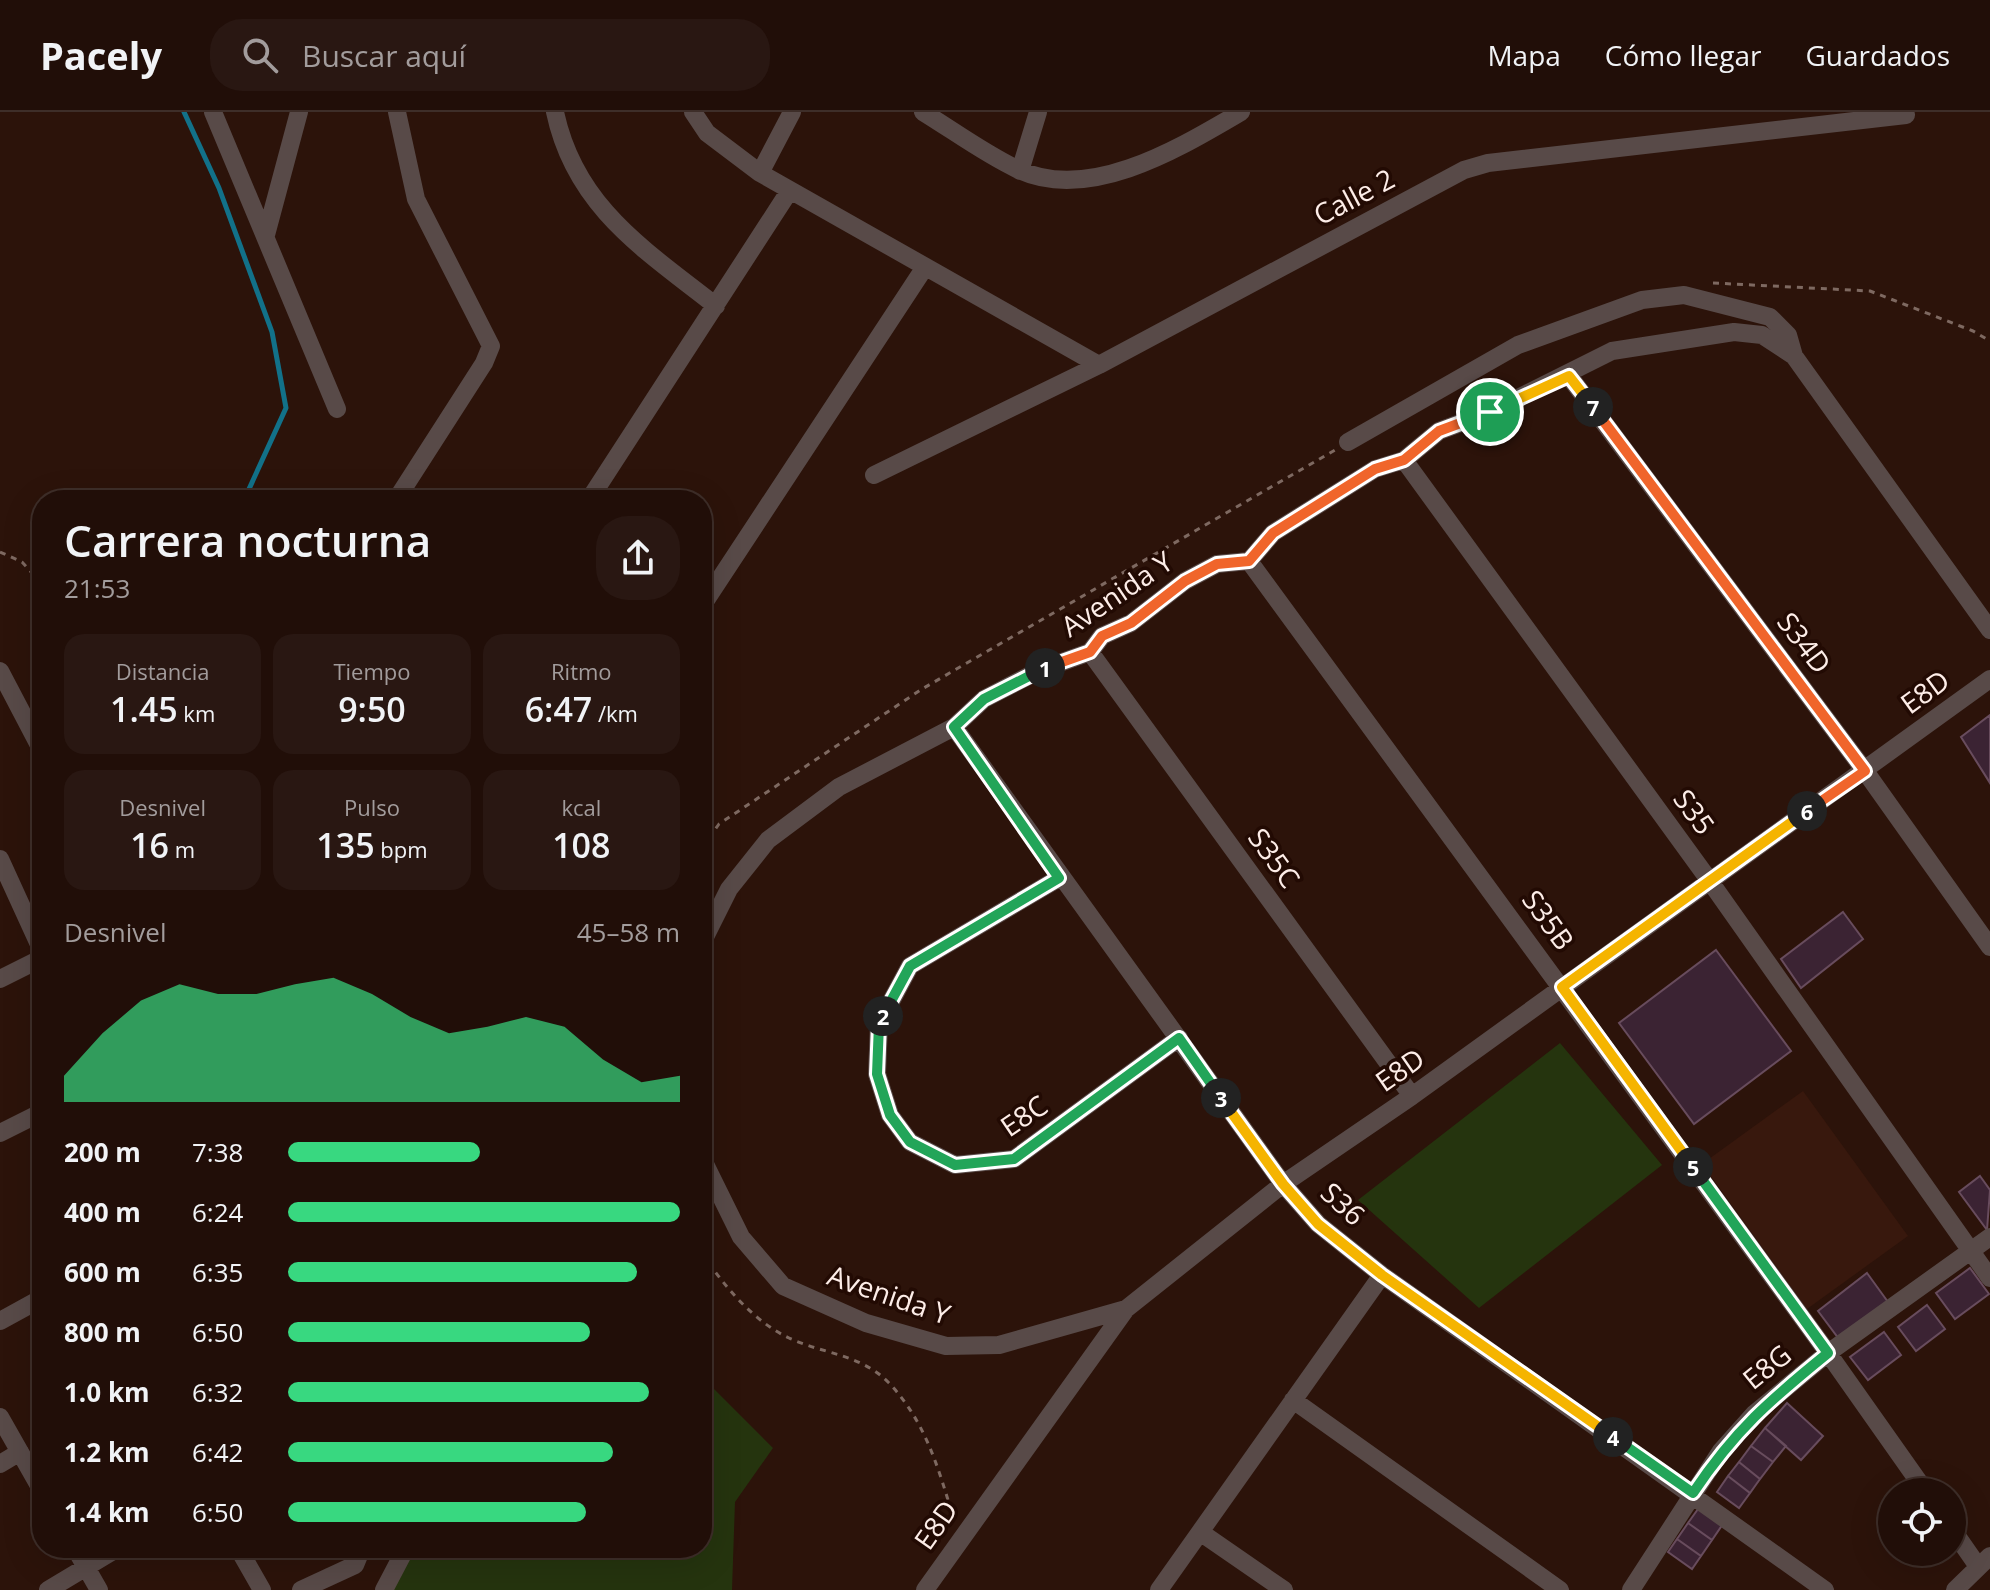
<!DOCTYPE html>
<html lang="es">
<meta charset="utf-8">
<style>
:root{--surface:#210e08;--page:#291712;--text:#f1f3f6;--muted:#a29c9c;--line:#3e2e29;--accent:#38d880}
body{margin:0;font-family:"Open Sans",sans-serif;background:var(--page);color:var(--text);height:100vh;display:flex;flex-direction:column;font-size:30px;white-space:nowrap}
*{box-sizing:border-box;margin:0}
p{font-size:26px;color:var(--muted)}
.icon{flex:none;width:44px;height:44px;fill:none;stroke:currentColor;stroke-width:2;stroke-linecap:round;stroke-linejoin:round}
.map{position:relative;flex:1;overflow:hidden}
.sheet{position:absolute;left:32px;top:378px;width:680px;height:1068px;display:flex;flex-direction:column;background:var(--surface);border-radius:32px;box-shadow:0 8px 32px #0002,0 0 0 2px var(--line)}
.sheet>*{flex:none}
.fabs{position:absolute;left:1878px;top:1366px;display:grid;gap:16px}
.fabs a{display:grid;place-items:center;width:88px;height:88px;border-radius:50%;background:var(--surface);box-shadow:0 8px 32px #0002,0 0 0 2px var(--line);font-size:40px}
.pin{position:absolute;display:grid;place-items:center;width:68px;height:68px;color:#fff;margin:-34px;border:4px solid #fff;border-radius:50%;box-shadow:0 2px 8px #0007}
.km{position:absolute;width:40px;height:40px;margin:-20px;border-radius:50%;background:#222;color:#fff;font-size:22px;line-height:40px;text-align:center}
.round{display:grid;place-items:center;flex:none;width:84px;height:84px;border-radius:32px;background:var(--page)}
.summary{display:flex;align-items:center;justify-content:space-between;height:136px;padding:0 32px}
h1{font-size:44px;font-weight:600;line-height:60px}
.figures{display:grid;grid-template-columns:repeat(3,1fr);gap:12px;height:136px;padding:8px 32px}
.figures div{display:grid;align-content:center;border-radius:20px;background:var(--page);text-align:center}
.figures b{font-size:34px;font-weight:600}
.figures small{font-size:22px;font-weight:400}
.figures p{font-size:22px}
.chart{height:224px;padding:16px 32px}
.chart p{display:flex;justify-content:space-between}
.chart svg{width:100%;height:144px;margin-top:8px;fill:var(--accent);opacity:.7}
ul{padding:0 32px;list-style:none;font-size:26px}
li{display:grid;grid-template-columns:128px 96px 1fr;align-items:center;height:60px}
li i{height:20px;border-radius:10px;background:var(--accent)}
header{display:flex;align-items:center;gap:48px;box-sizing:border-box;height:112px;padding:0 40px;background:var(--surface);border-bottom:2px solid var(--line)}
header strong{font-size:38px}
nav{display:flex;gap:44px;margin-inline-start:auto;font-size:28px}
.search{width:560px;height:72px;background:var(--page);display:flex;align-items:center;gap:20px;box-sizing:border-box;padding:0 28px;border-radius:32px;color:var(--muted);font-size:30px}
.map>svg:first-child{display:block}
</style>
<header>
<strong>Pacely</strong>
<div class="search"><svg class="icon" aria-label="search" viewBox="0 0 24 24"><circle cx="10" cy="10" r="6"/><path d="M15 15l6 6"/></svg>Buscar aquí</div>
<nav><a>Mapa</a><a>Cómo llegar</a><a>Guardados</a></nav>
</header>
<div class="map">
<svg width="1990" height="1478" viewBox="0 0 1990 1478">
<rect width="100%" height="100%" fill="#2c130a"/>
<path fill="#38180d" d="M 1803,979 L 1908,1124 L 1807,1197 L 1702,1052 Z"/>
<path fill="#25340e" d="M 1560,931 L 1662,1053 L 1479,1196 L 1358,1088 Z
M 702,1265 L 773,1336 L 735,1390 L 732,1478 L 384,1478 L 406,1436 L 702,1436 Z"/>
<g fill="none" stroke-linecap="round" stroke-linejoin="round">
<path stroke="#127189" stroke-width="5" d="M 184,0 L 219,76 L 272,220 L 286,296 L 244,388"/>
</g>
<path fill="#3b2333" stroke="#684c5d" stroke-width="2" d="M 1990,603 L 1990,671 L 1961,625 Z
M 1843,800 L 1863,827 L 1801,876 L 1781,847 Z
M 1716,838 L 1791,939 L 1694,1012 L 1619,911 Z
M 1980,1064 L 1990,1078 L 1987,1118 L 1959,1080 Z
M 1970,1156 L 1989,1182 L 1955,1207 L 1936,1181 Z
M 1867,1161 L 1888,1190 L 1839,1227 L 1818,1199 Z
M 1927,1193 L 1945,1217 L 1916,1239 L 1898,1215 Z
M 1884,1220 L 1901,1243 L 1868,1268 L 1850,1245 Z
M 1787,1291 L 1823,1324 L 1801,1348 L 1765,1316 Z
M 1765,1316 L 1786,1334 L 1773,1350 L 1751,1334 Z
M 1751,1334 L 1773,1350 L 1760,1367 L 1739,1350 Z
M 1739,1350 L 1760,1367 L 1750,1381 L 1728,1364 Z
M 1728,1364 L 1750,1381 L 1739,1396 L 1717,1380 Z
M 1703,1390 L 1727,1406 L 1712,1428 L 1688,1411 Z
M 1688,1411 L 1712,1428 L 1701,1444 L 1677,1427 Z
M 1677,1427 L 1701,1444 L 1692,1457 L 1668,1440 Z"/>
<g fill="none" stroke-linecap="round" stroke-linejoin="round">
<path stroke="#7e6961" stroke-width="3" stroke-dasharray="6 6" stroke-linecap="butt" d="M 1713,171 L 1870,179 L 1973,219 L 1990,229
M 0,440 L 22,450 L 42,472
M 702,736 L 719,712 L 922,577 L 1335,338
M 702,1141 C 724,1174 753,1209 789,1226 C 823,1242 861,1242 889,1271 C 926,1310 939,1358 954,1408"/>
<path stroke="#584a48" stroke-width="18" d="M 213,0 L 337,297
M 555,0 C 575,95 645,138 716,194
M 693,0 L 707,21 L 760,61 L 1099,253
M 923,0 C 954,19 985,42 1017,57 C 1089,92 1181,35 1241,0
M 1020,59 L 1038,0
M 760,61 L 792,0
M 266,123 L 299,0
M 1569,264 L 1865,659 L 1990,835
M 1348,330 L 1518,233 L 1642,188 L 1684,183 L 1770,205 L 1788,223 L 1794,244 L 1990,518
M 1404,348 L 1709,768 L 1990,1166
M 874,363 L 1099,253 L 1464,58 L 1488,51 L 1906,3
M 396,388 L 484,251 L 491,234 L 416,87 L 397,0
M 589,388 L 790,78
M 1249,449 L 1828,1241 L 1926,1380
M 702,494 L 925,155
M 1090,540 L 1412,984
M 0,559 L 42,639
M 954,615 L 1283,1072 L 1318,1112 L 1382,1163 L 1825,1478
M 0,747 L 42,839
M 1059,766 L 910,854 L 879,912 L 877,962 L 890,1003 L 910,1030 L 955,1053 L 1014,1047 L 1179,926
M 702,831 L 729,777 L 768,728 L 839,675 L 954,615 L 984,587 L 1040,558 L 1090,540 L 1102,524 L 1131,511 L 1185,469 L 1217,452 L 1249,449 L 1273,421 L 1375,357 L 1404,348 L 1439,319 L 1490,300 L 1612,239 L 1734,220 L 1762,223 L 1794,244
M 0,867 L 42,846
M 0,1021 L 42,1000
M 702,1046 L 741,1125 L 783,1174 L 866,1211 L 946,1234 L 999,1233 L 1126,1197
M 0,1209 L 42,1186
M 1293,1288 L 1560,1478
M 0,1305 L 42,1379
M 0,1352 L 20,1340
M 1952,1417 L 1977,1453
M 1200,1420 L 1284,1478
M 75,1436 L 99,1478
M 238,1436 L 262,1478
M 48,1478 L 118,1436
M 301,1478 L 355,1453 L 362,1436
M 384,1478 L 406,1436
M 925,1478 L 1126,1197 L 1283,1072 L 1412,984 L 1990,567
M 1159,1478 L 1382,1163
M 1631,1478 L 1721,1339 L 1754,1302 L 1828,1241 L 1990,1125
M 1955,1478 L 1990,1444"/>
</g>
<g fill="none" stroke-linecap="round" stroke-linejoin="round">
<defs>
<path id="split-1" d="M 1045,556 L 1090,540 L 1102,524 L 1131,511 L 1185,469 L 1217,452 L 1249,449 L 1273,421 L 1375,357 L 1404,348 L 1439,319 L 1490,300"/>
<path id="split-2" d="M 883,904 L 910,854 L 1059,766 L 954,615 L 984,587 L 1045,556"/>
<path id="split-3" d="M 883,904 L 879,912 L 877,962 L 890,1003 L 910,1030 L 955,1053 L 1014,1047 L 1179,926 L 1221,986"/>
<path id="split-4" d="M 1221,986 L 1283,1072 L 1318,1112 L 1382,1163 L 1613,1325"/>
<path id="split-5" d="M 1613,1325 L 1693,1381 C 1735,1318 1770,1288 1828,1241 L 1693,1055"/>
<path id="split-6" d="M 1693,1055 L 1562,875 L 1807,699"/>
<path id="split-7" d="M 1593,295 L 1865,659 L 1807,699"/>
<path id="split-8" d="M 1490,300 L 1569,264 L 1593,295"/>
</defs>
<use href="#split-1" stroke="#fff" stroke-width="16"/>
<use href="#split-2" stroke="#fff" stroke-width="16"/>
<use href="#split-3" stroke="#fff" stroke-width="16"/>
<use href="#split-4" stroke="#fff" stroke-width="16"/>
<use href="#split-5" stroke="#fff" stroke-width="16"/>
<use href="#split-6" stroke="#fff" stroke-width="16"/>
<use href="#split-7" stroke="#fff" stroke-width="16"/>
<use href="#split-8" stroke="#fff" stroke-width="16"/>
<use href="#split-1" stroke="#f0652b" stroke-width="10"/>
<use href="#split-2" stroke="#22a559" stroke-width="10"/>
<use href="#split-3" stroke="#22a559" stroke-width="10"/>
<use href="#split-4" stroke="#f5b400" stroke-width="10"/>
<use href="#split-5" stroke="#22a559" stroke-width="10"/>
<use href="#split-6" stroke="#f5b400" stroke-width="10"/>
<use href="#split-7" stroke="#f0652b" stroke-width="10"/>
<use href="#split-8" stroke="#f5b400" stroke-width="10"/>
</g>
<g text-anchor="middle" stroke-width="7" stroke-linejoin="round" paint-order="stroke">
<g font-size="28" fill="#fdede8" stroke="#220a03">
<text transform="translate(1354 85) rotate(-28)" y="10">Calle 2</text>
<text transform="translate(1117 482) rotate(-34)" y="10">Avenida Y</text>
<text transform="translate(1804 531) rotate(53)" y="10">S34D</text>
<text transform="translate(1925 580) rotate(-36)" y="10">E8D</text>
<text transform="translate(1694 700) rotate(54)" y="10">S35</text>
<text transform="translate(1274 746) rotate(54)" y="10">S35C</text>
<text transform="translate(1548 808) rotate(54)" y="10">S35B</text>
<text transform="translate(1400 958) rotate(-35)" y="10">E8D</text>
<text transform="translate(1024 1004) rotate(-34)" y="10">E8C</text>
<text transform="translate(1343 1092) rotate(43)" y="10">S36</text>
<text transform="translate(889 1183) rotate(19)" y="10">Avenida Y</text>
<text transform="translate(1767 1255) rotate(-39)" y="10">E8G</text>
<text transform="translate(936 1413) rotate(-55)" y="10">E8D</text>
</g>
</g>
</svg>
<div class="fabs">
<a><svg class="icon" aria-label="locate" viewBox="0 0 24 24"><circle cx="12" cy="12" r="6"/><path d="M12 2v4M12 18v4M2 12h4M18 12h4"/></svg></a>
</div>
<div class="pin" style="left:1490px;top:300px;background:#1e9e55"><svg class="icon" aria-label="arrive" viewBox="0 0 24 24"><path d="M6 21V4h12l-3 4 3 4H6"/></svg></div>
<b class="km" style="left:1045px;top:556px">1</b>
<b class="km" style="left:883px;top:904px">2</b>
<b class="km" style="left:1221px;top:986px">3</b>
<b class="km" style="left:1613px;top:1325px">4</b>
<b class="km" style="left:1693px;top:1055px">5</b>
<b class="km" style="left:1807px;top:699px">6</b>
<b class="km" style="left:1593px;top:295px">7</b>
<section class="sheet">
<div class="summary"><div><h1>Carrera nocturna</h1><p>21:53</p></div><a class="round"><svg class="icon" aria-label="share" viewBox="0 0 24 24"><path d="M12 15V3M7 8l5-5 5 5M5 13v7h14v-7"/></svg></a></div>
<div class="figures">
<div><p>Distancia</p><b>1.45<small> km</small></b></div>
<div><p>Tiempo</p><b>9:50</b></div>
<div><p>Ritmo</p><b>6:47<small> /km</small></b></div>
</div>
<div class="figures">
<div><p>Desnivel</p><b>16<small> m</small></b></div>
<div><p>Pulso</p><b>135<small> bpm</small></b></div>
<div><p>kcal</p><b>108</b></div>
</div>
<div class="chart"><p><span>Desnivel</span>45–58 m</p>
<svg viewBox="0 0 160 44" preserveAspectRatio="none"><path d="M0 44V36L10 23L20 13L30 8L40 11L50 11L60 8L70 6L80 11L90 18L100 23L110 21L120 18L130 21L140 31L150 38L160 36V44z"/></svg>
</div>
<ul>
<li><b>200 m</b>7:38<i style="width:49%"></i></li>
<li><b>400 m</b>6:24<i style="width:100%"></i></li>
<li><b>600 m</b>6:35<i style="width:89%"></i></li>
<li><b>800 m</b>6:50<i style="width:77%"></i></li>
<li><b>1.0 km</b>6:32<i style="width:92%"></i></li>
<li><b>1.2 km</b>6:42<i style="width:83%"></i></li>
<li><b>1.4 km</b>6:50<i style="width:76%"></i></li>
</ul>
</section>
</div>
